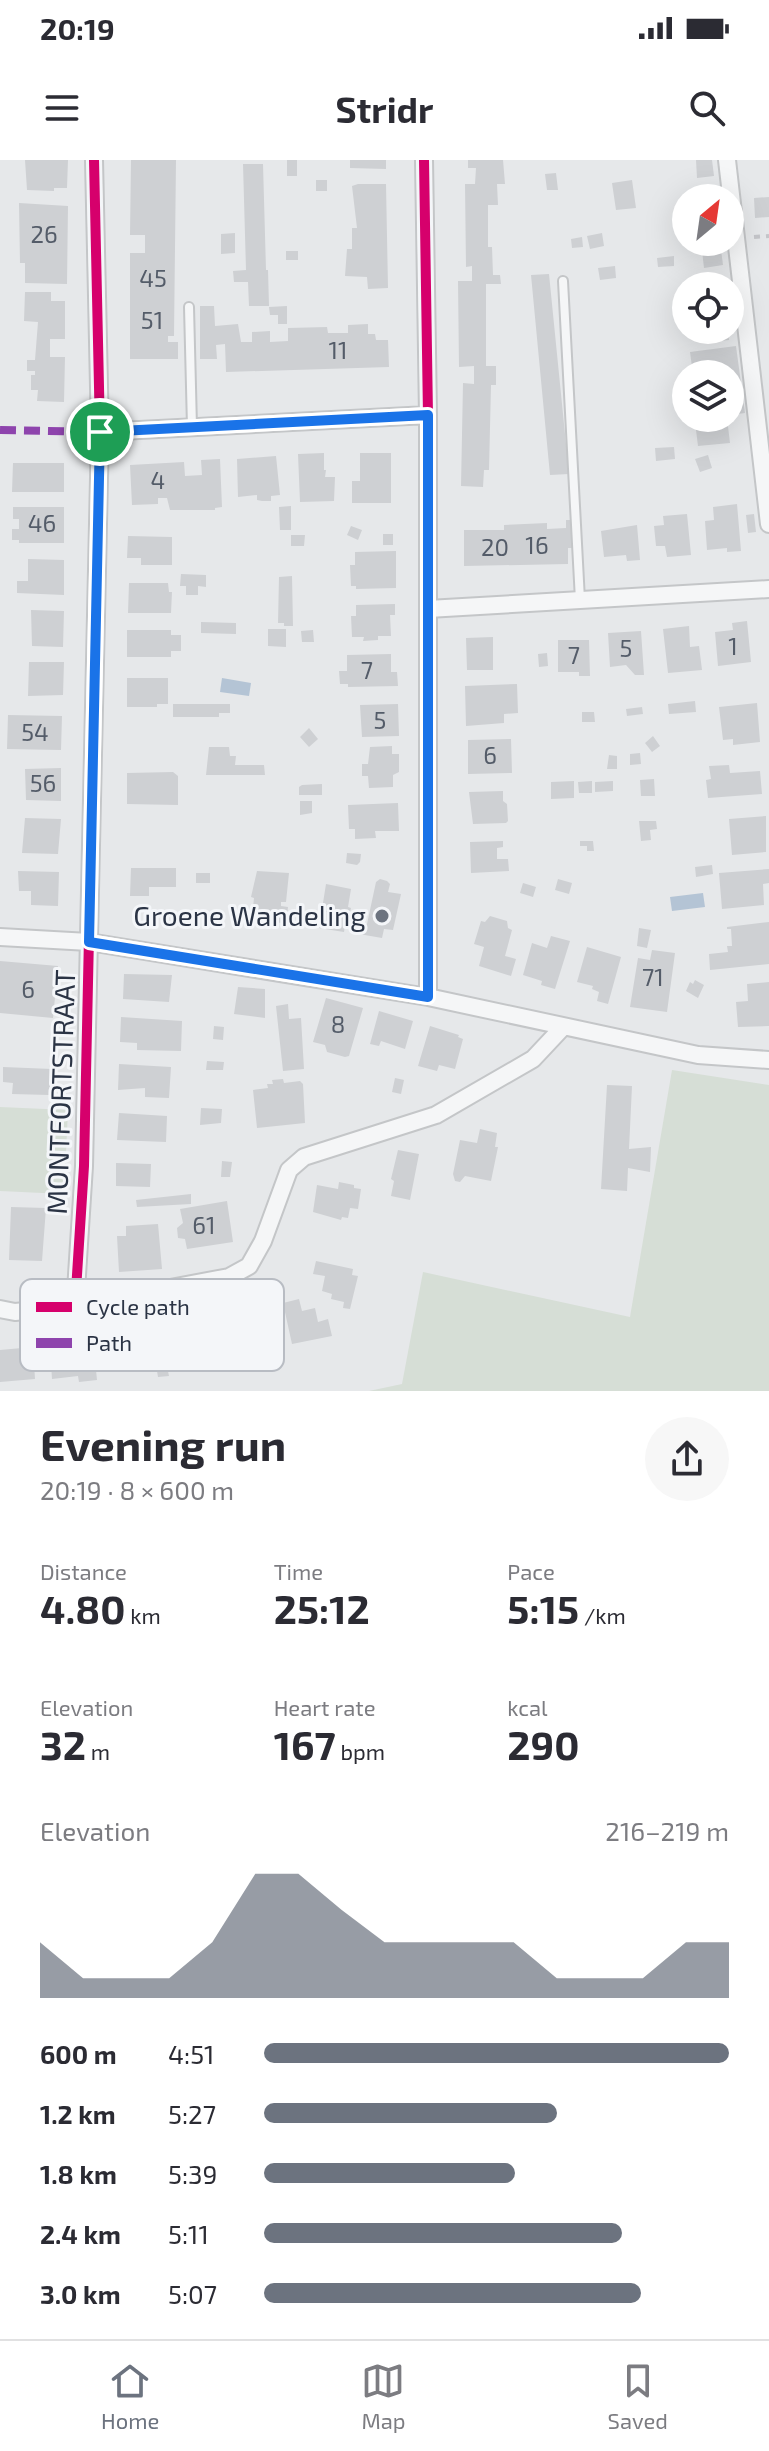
<!DOCTYPE html>
<meta charset="utf-8">
<style>
:root{--surface:#fff;--page:#f7f7f7;--text:#2b2b33;--muted:#7c7c81;--line:#e1e1e2;--accent:#6c737f}
body{margin:0;font-family:"Exo 2",sans-serif;background:var(--page);color:var(--text);height:100vh;display:flex;flex-direction:column;font-size:30px;white-space:nowrap}
*{box-sizing:border-box;margin:0}
p{font-size:26px;color:var(--muted)}
.icon{flex:none;width:44px;height:44px;fill:none;stroke:currentColor;stroke-width:2;stroke-linecap:round;stroke-linejoin:round}
.map{position:relative;height:1231px;overflow:hidden}
.details{display:flex;flex-direction:column;background:var(--surface);flex:1}
.details>*{flex:none}
.needle{width:52px;rotate:29deg}
.fabs{position:absolute;left:672px;top:24px;display:grid;gap:16px}
.fabs a{display:grid;place-items:center;width:72px;height:72px;border-radius:50%;background:var(--surface);box-shadow:0 8px 32px #0002;font-size:40px}
.pin{position:absolute;display:grid;place-items:center;width:68px;height:68px;color:#fff;margin:-34px;border:4px solid #fff;border-radius:50%;box-shadow:0 2px 8px #0007}
.round{display:grid;place-items:center;flex:none;width:84px;height:84px;border-radius:42px;background:var(--page)}
.overview{display:flex;align-items:center;justify-content:space-between;height:136px;padding:0 40px}
h1{font-size:44px;font-weight:700;line-height:60px}
.figures{display:grid;grid-template-columns:repeat(3,1fr);gap:12px;height:136px;padding:8px 40px}
.figures div{display:grid;align-content:center}
.figures b{font-size:40px;font-weight:700}
.figures small{font-size:22px;font-weight:400}
.figures p{font-size:22px}
.chart{height:224px;padding:16px 40px}
.chart p{display:flex;justify-content:space-between}
.chart svg{width:100%;height:144px;margin-top:8px;fill:var(--accent);opacity:.7}
ul{padding:0 40px;list-style:none;font-size:26px}
li{display:grid;grid-template-columns:128px 96px 1fr;align-items:center;height:60px}
li i{height:20px;border-radius:10px;background:var(--accent)}
.status{display:flex;justify-content:space-between;align-items:center;height:56px;padding:0 40px;background:var(--surface);direction:ltr}
.status svg{height:22px;fill:currentColor}
header{display:flex;justify-content:space-between;align-items:center;height:104px;padding:0 40px;background:var(--surface);font-size:36px;font-weight:700}
.dock{display:flex;justify-content:space-around;align-items:center;height:112px;border-top:2px solid var(--line);background:var(--surface);font-size:22px;color:var(--muted)}
.dock a{display:grid;justify-items:center;gap:4px}
.dock .selected{color:var(--accent)}
.map>svg:first-child{display:block}
</style>
<div class="status"><b>20:19</b><svg viewBox="0 0 49 12"><path d="M0 12V9h3v3zM5 12V6h3v6zM10 12V3h3v9zM15 12V0h3v12zM26 1h20v11H26zM47 4h2v5h-2z"/></svg></div>
<header><svg class="icon" aria-label="menu" viewBox="0 0 24 24"><path d="M4 6h16M4 12h16M4 18h16"/></svg>Stridr<svg class="icon" aria-label="search" viewBox="0 0 24 24"><circle cx="10" cy="10" r="6"/><path d="M15 15l6 6"/></svg></header>
<div class="map">
<svg width="769" height="1231" viewBox="0 0 769 1231">
<rect width="100%" height="100%" fill="#e6e8ea"/>
<path fill="#d6ded6" d="M 672,910 L 769,925 L 769,1231 L 369,1231 L 402,1224 L 423,1112 L 630,1157 Z
M 0,947 L 68,950 L 64,1034 L 0,1031 Z"/>
<path fill="#b4c4d5" d="M 222,518 L 251,523 L 249,536 L 220,532 Z
M 703,733 L 705,747 L 672,751 L 670,737 Z"/>
<path fill="#ced0d3" d="M 25,0 L 68,0 L 67,28 L 54,28 L 54,31 L 27,30 Z
M 131,0 L 176,0 L 174,176 L 168,176 L 168,182 L 178,182 L 178,199 L 130,199 L 130,93 L 145,93 L 145,75 L 130,75 Z
M 287,0 L 297,0 L 297,16 L 287,16 Z
M 350,0 L 386,0 L 386,9 L 350,8 Z
M 468,0 L 503,0 L 505,24 L 497,24 L 498,45 L 488,45 L 488,87 L 492,87 L 493,115 L 500,115 L 501,124 L 486,124 L 486,206 L 496,206 L 496,225 L 491,225 L 489,310 L 484,310 L 483,327 L 461,326 L 463,223 L 474,224 L 474,206 L 459,207 L 458,121 L 472,121 L 472,106 L 466,107 L 465,24 L 475,24 L 476,8 L 468,8 Z
M 696,0 L 712,0 L 714,16 L 697,18 Z
M 243,4 L 263,4 L 266,110 L 268,110 L 269,146 L 249,146 L 248,122 L 234,122 L 233,111 L 246,110 Z
M 556,13 L 558,30 L 547,30 L 545,14 Z
M 316,20 L 327,20 L 327,31 L 316,31 Z
M 632,20 L 636,48 L 616,50 L 612,23 Z
M 358,24 L 386,24 L 388,128 L 368,129 L 367,117 L 345,116 L 347,89 L 352,89 L 352,68 L 357,68 L 352,26 Z
M 714,32 L 715,38 L 695,38 L 695,33 Z
M 769,37 L 769,57 L 755,58 L 754,38 Z
M 19,43 L 68,46 L 67,124 L 25,123 L 25,103 L 20,103 Z
M 235,73 L 235,93 L 221,94 L 221,74 Z
M 602,73 L 604,86 L 590,89 L 587,76 Z
M 582,77 L 583,87 L 572,88 L 571,79 Z
M 701,82 L 720,82 L 723,105 L 704,108 Z
M 286,91 L 298,91 L 298,100 L 286,100 Z
M 674,96 L 674,106 L 658,107 L 657,98 Z
M 615,106 L 616,118 L 600,120 L 598,108 Z
M 549,114 L 569,314 L 550,315 L 531,115 Z
M 25,132 L 51,132 L 51,141 L 65,141 L 65,179 L 50,179 L 50,197 L 65,197 L 64,242 L 37,241 L 38,230 L 31,230 L 31,215 L 35,215 L 35,211 L 27,211 L 27,200 L 35,200 L 38,162 L 24,161 Z
M 200,146 L 214,146 L 215,166 L 238,164 L 241,182 L 252,182 L 252,172 L 270,171 L 270,182 L 288,181 L 288,168 L 327,167 L 328,173 L 348,173 L 348,165 L 368,164 L 368,174 L 375,174 L 376,180 L 388,180 L 389,207 L 226,212 L 225,184 L 216,185 L 217,199 L 200,199 Z
M 287,146 L 287,164 L 278,164 L 278,155 L 270,155 L 269,147 Z
M 709,170 L 728,170 L 729,180 L 710,182 Z
M 736,186 L 745,253 L 730,255 L 730,214 L 693,214 L 690,192 Z
M 699,258 L 727,258 L 730,283 L 698,286 L 696,270 L 702,269 Z
M 674,287 L 675,299 L 656,301 L 655,288 Z
M 324,293 L 324,310 L 326,310 L 325,317 L 335,317 L 334,341 L 300,342 L 298,294 Z
M 360,293 L 391,293 L 391,343 L 352,343 L 352,321 L 360,321 Z
M 708,295 L 712,308 L 700,312 L 695,299 Z
M 276,296 L 280,335 L 271,336 L 271,341 L 262,341 L 257,340 L 257,335 L 238,337 L 237,299 Z
M 220,299 L 222,347 L 215,348 L 215,350 L 170,350 L 167,338 L 158,338 L 158,344 L 132,345 L 130,305 L 184,302 L 185,316 L 202,315 L 201,300 Z
M 13,303 L 64,303 L 64,332 L 12,332 Z
M 737,344 L 741,391 L 727,392 L 727,388 L 707,390 L 705,361 L 714,360 L 713,347 Z
M 291,346 L 291,370 L 280,370 L 279,347 Z
M 13,347 L 64,347 L 64,383 L 19,383 L 19,380 L 12,380 L 12,369 L 19,369 L 19,359 L 13,359 Z
M 687,354 L 691,395 L 667,397 L 665,386 L 656,386 L 654,366 L 664,365 L 663,356 Z
M 754,354 L 756,372 L 748,373 L 746,355 Z
M 566,360 L 576,360 L 576,388 L 568,388 L 568,404 L 464,406 L 464,370 L 504,370 L 504,365 L 547,363 L 547,369 L 566,368 Z
M 637,365 L 640,400 L 627,401 L 626,395 L 604,397 L 601,371 Z
M 351,366 L 362,370 L 358,380 L 347,375 Z
M 383,374 L 393,374 L 393,385 L 383,385 Z
M 291,375 L 305,375 L 304,386 L 291,386 Z
M 128,376 L 172,377 L 172,405 L 141,405 L 141,398 L 127,398 Z
M 396,391 L 396,428 L 356,429 L 356,426 L 351,426 L 350,405 L 355,405 L 355,392 Z
M 28,399 L 64,400 L 64,435 L 17,433 L 17,421 L 28,421 Z
M 181,414 L 206,415 L 206,427 L 198,426 L 198,435 L 186,435 L 186,426 L 180,426 Z
M 292,416 L 293,466 L 284,466 L 284,463 L 278,463 L 279,417 Z
M 129,423 L 168,423 L 169,432 L 172,432 L 171,453 L 128,453 Z
M 395,444 L 395,455 L 390,455 L 391,476 L 378,476 L 378,480 L 363,481 L 364,477 L 352,477 L 351,456 L 356,456 L 356,445 Z
M 31,450 L 64,451 L 63,487 L 32,486 Z
M 747,461 L 751,502 L 718,506 L 715,472 L 733,470 L 732,463 Z
M 201,462 L 236,463 L 236,474 L 201,473 Z
M 689,466 L 690,487 L 699,486 L 702,510 L 668,513 L 663,469 Z
M 268,469 L 286,469 L 286,487 L 268,486 Z
M 127,470 L 171,470 L 171,475 L 181,475 L 181,491 L 171,491 L 171,497 L 127,497 Z
M 313,470 L 314,482 L 302,482 L 301,471 Z
M 641,471 L 644,515 L 635,515 L 626,505 L 610,507 L 608,473 Z
M 493,477 L 493,510 L 467,510 L 466,478 Z
M 558,480 L 589,480 L 590,516 L 579,516 L 579,512 L 558,512 Z
M 547,493 L 548,506 L 539,507 L 538,494 Z
M 391,494 L 391,512 L 397,512 L 398,526 L 348,527 L 348,524 L 340,524 L 339,511 L 347,511 L 347,495 Z
M 29,502 L 64,502 L 63,535 L 28,536 Z
M 127,518 L 168,518 L 168,544 L 157,544 L 157,547 L 127,547 Z
M 517,524 L 518,553 L 504,554 L 504,563 L 466,566 L 465,526 Z
M 695,541 L 696,552 L 669,554 L 668,544 Z
M 757,543 L 760,582 L 733,585 L 733,579 L 723,580 L 719,547 Z
M 173,544 L 230,544 L 230,553 L 219,553 L 219,557 L 173,557 Z
M 398,544 L 399,576 L 362,577 L 360,545 Z
M 642,547 L 643,554 L 627,556 L 626,549 Z
M 582,552 L 594,552 L 595,562 L 582,562 Z
M 8,555 L 62,556 L 61,590 L 7,589 Z
M 309,568 L 318,579 L 309,587 L 300,577 Z
M 653,576 L 660,586 L 652,592 L 645,583 Z
M 511,579 L 512,613 L 468,614 L 468,580 Z
M 392,586 L 392,594 L 399,594 L 399,612 L 393,615 L 393,627 L 369,628 L 368,616 L 362,616 L 362,604 L 368,604 L 370,587 Z
M 209,587 L 229,587 L 230,596 L 236,596 L 235,605 L 264,605 L 265,615 L 206,615 Z
M 640,593 L 641,604 L 630,605 L 630,594 Z
M 609,595 L 617,596 L 617,609 L 607,609 Z
M 729,605 L 730,613 L 760,611 L 762,634 L 708,638 L 706,620 L 711,619 L 709,606 Z
M 61,608 L 61,641 L 26,640 L 25,609 Z
M 173,612 L 178,616 L 178,645 L 127,644 L 127,613 Z
M 654,619 L 655,636 L 641,636 L 640,620 Z
M 574,621 L 574,638 L 551,639 L 551,622 Z
M 592,621 L 592,633 L 579,633 L 578,622 Z
M 613,621 L 613,631 L 595,632 L 595,622 Z
M 322,624 L 322,635 L 299,635 L 299,627 L 302,625 Z
M 503,631 L 503,641 L 507,644 L 508,661 L 506,663 L 473,664 L 469,632 Z
M 300,641 L 312,641 L 312,653 L 300,655 Z
M 398,643 L 399,671 L 375,671 L 376,678 L 355,679 L 355,669 L 349,669 L 348,645 Z
M 766,656 L 766,692 L 732,695 L 729,659 Z
M 25,658 L 61,659 L 58,694 L 22,693 Z
M 639,661 L 656,661 L 657,669 L 650,670 L 651,680 L 641,681 Z
M 503,681 L 503,687 L 497,688 L 497,699 L 508,699 L 509,711 L 471,713 L 470,682 Z
M 580,681 L 593,681 L 594,691 L 587,691 L 587,686 L 580,686 Z
M 347,693 L 361,694 L 360,702 L 357,705 L 346,703 Z
M 712,705 L 713,714 L 696,717 L 695,707 Z
M 131,708 L 176,708 L 176,727 L 149,727 L 149,736 L 130,736 Z
M 769,709 L 769,723 L 763,724 L 764,745 L 722,749 L 719,713 Z
M 18,711 L 59,712 L 58,746 L 31,745 L 31,731 L 19,731 Z
M 257,711 L 289,713 L 286,742 L 281,742 L 281,746 L 288,747 L 286,764 L 252,757 L 254,738 L 251,737 Z
M 196,713 L 210,713 L 210,723 L 196,723 Z
M 380,719 L 387,721 L 390,724 L 388,732 L 401,734 L 393,770 L 384,769 L 382,778 L 359,774 L 361,763 L 367,764 L 376,722 Z
M 558,719 L 572,723 L 569,734 L 555,730 Z
M 523,723 L 536,727 L 533,737 L 520,733 Z
M 326,724 L 351,729 L 348,747 L 351,748 L 350,752 L 347,752 L 344,772 L 319,768 Z
M 490,756 L 507,761 L 508,768 L 512,770 L 505,796 L 516,799 L 511,816 L 479,806 L 484,787 L 474,784 L 481,761 L 485,762 Z
M 769,762 L 769,804 L 710,810 L 709,794 L 728,792 L 727,786 L 732,786 L 731,769 L 727,769 L 727,767 Z
M 639,768 L 651,770 L 647,788 L 637,786 Z
M 551,776 L 570,781 L 555,829 L 541,825 L 542,821 L 523,815 L 532,783 L 547,788 Z
M 587,787 L 621,797 L 608,844 L 597,841 L 599,832 L 592,829 L 593,826 L 577,822 Z
M 652,790 L 675,793 L 667,852 L 630,847 L 638,798 L 650,800 Z
M 0,801 L 58,806 L 53,858 L 0,853 Z
M 124,814 L 172,815 L 169,842 L 123,839 Z
M 695,820 L 704,825 L 698,838 L 686,831 L 690,822 L 693,824 Z
M 769,822 L 769,866 L 738,867 L 736,842 L 748,841 L 747,824 Z
M 238,827 L 265,829 L 265,858 L 234,854 Z
M 326,838 L 363,848 L 349,896 L 345,897 L 327,892 L 325,885 L 313,882 Z
M 288,844 L 289,859 L 301,858 L 304,909 L 283,911 L 276,846 Z
M 379,851 L 413,861 L 405,889 L 381,881 L 379,886 L 370,884 Z
M 121,857 L 182,861 L 181,891 L 137,890 L 137,883 L 120,882 Z
M 214,866 L 224,867 L 223,880 L 213,879 Z
M 430,866 L 459,875 L 458,877 L 463,879 L 455,909 L 439,905 L 437,911 L 418,906 Z
M 207,901 L 224,902 L 223,910 L 206,910 Z
M 119,904 L 171,907 L 169,938 L 145,937 L 145,928 L 118,930 Z
M 3,907 L 52,909 L 49,935 L 12,934 L 13,923 L 3,922 Z
M 395,918 L 404,920 L 401,934 L 392,932 Z
M 283,919 L 284,923 L 300,921 L 303,924 L 305,963 L 257,968 L 253,930 L 268,928 L 267,924 L 273,924 L 272,920 Z
M 607,925 L 632,926 L 629,989 L 651,987 L 650,1012 L 628,1008 L 627,1031 L 601,1029 Z
M 201,948 L 222,949 L 221,963 L 200,965 Z
M 119,953 L 167,956 L 166,982 L 117,980 Z
M 480,969 L 497,973 L 495,987 L 498,987 L 491,1021 L 465,1016 L 460,1022 L 455,1021 L 453,1014 L 460,980 L 477,983 Z
M 398,990 L 419,994 L 410,1040 L 391,1036 L 394,1021 L 391,1019 Z
M 222,1001 L 232,1002 L 230,1017 L 221,1017 Z
M 116,1003 L 151,1004 L 150,1027 L 116,1026 Z
M 339,1022 L 354,1025 L 354,1028 L 361,1029 L 358,1049 L 350,1048 L 348,1058 L 342,1057 L 341,1060 L 313,1052 L 317,1025 L 338,1029 Z
M 191,1034 L 191,1044 L 137,1047 L 136,1040 Z
M 227,1041 L 233,1082 L 187,1089 L 185,1079 L 178,1078 L 177,1068 L 183,1063 L 180,1049 Z
M 11,1047 L 46,1048 L 42,1101 L 9,1100 Z
M 158,1064 L 162,1109 L 119,1112 L 117,1076 L 126,1076 L 126,1066 Z
M 316,1101 L 353,1109 L 352,1115 L 358,1116 L 350,1149 L 343,1148 L 344,1142 L 331,1139 L 332,1134 L 322,1131 L 325,1116 L 313,1114 Z
M 299,1139 L 302,1151 L 315,1148 L 318,1162 L 328,1159 L 332,1176 L 292,1184 L 283,1143 Z
M 161,1178 L 169,1216 L 158,1217 L 155,1199 L 161,1198 L 157,1179 Z
M 93,1180 L 97,1220 L 79,1222 L 78,1216 L 52,1219 L 50,1189 L 75,1186 L 75,1181 Z
M 33,1187 L 35,1219 L 0,1222 L 0,1190 Z"/>
<g fill="none" stroke-linecap="round" stroke-linejoin="round">
<defs>
<path id="lane" d="M 563,121 L 580,440
M 189,147 L 192,267"/>
<path id="street" d="M 424,0 L 428,255 L 428,837
M 727,0 L 769,364
M 100,272 L 428,255
M 428,449 L 769,429
M 0,777 L 89,782 L 428,837 L 698,895 L 769,900
M 75,1146 L 84,1006 L 100,272 L 94,0
M 0,1149 L 15,1152 L 75,1146 L 229,1117 L 249,1106 L 263,1081 L 289,1010 L 304,997 L 436,955 L 533,899 L 563,867"/>
</defs>
<use href="#lane" stroke="#c4c6c8" stroke-width="12"/>
<use href="#street" stroke="#c4c6c8" stroke-width="20"/>
<path stroke="#c5c6ca" stroke-width="4" stroke-dasharray="6 6" stroke-linecap="butt" d="M 754,77 L 769,76"/>
<use href="#lane" stroke="#f5f6f7" stroke-width="8"/>
<use href="#street" stroke="#f5f6f7" stroke-width="16"/>
<path stroke="#8e44ad" stroke-width="8" stroke-dasharray="16 8" stroke-linecap="butt" d="M 0,270 L 100,272"/>
<defs>
<path id="cycleway" d="M 424,0 L 428,255 L 428,837
M 75,1146 L 84,1006 L 100,272 L 94,0"/>
</defs>
<use href="#cycleway" stroke="#f4f6f9" stroke-width="15"/>
<use href="#cycleway" stroke="#d6006c" stroke-width="10"/>
</g>
<g fill="none" stroke-linecap="round" stroke-linejoin="round">
<defs>
<path id="route" d="M 428,255 L 428,837 L 89,782 L 100,272 Z"/>
</defs>
<use href="#route" stroke="#fff" stroke-width="16"/>
<use href="#route" stroke="#1a73e8" stroke-width="10"/>
</g>
<circle fill="#6c737f" stroke="#f4f6f9" stroke-width="3" cx="382" cy="756" r="8"/>
<g text-anchor="middle" stroke-width="6" stroke-linejoin="round" paint-order="stroke">
<g font-size="24" fill="#545c69">
<text x="44" y="83">26</text>
<text x="153" y="127">45</text>
<text x="152" y="169">51</text>
<text x="338" y="199">11</text>
<text x="158" y="329">4</text>
<text x="42" y="372">46</text>
<text x="537" y="394">16</text>
<text x="495" y="396">20</text>
<text x="733" y="495">1</text>
<text x="626" y="497">5</text>
<text x="574" y="504">7</text>
<text x="367" y="519">7</text>
<text x="380" y="569">5</text>
<text x="35" y="581">54</text>
<text x="490" y="604">6</text>
<text x="43" y="632">56</text>
<text x="653" y="826">71</text>
<text x="28" y="838">6</text>
<text x="338" y="873">8</text>
<text x="204" y="1074">61</text>
</g>
<g font-size="28" fill="#2b3445" stroke="#f4f6f9" text-anchor="end">
<text x="366" y="766">Groene Wandeling</text>
</g>
<g font-size="28" fill="#2b3445" stroke="#f4f6f9">
<text transform="translate(61 932) rotate(-88)" y="10">MONTFORTSTRAAT</text>
</g>
</g>
<rect x="20" y="1119" width="264" height="92" rx="12" fill="#f4f6f9" stroke="#b8bcc3" stroke-width="2"/>
<rect x="36" y="1142" width="36" height="10" fill="#d6006c"/>
<rect x="36" y="1178" width="36" height="10" fill="#8e44ad"/>
<g font-size="22" fill="#2b3445">
<text x="86" y="1155">Cycle path</text>
<text x="86" y="1191">Path</text>
</g>
</svg>
<div class="fabs">
<a><svg class="needle" viewBox="-14 -14 28 28"><path d="M0-13l5 13h-10z" fill="#e53935"/><path d="M0 13l5-13h-10z" fill="#7c7c81"/></svg></a>
<a><svg class="icon" aria-label="locate" viewBox="0 0 24 24"><circle cx="12" cy="12" r="6"/><path d="M12 2v4M12 18v4M2 12h4M18 12h4"/></svg></a>
<a><svg class="icon" aria-label="layers" viewBox="0 0 24 24"><path d="M12 4l9 5-9 5-9-5zM3 14l9 5 9-5"/></svg></a>
</div>
<div class="pin" style="left:100px;top:272px;background:#1e9e55"><svg class="icon" aria-label="arrive" viewBox="0 0 24 24"><path d="M6 21V4h12l-3 4 3 4H6"/></svg></div>
</div>
<section class="details">
<div class="overview"><div><h1>Evening run</h1><p>20:19 · 8 × 600 m</p></div><a class="round"><svg class="icon" aria-label="share" viewBox="0 0 24 24"><path d="M12 15V3M7 8l5-5 5 5M5 13v7h14v-7"/></svg></a></div>
<div class="figures">
<div><p>Distance</p><b>4.80<small> km</small></b></div>
<div><p>Time</p><b>25:12</b></div>
<div><p>Pace</p><b>5:15<small> /km</small></b></div>
</div>
<div class="figures">
<div><p>Elevation</p><b>32<small> m</small></b></div>
<div><p>Heart rate</p><b>167<small> bpm</small></b></div>
<div><p>kcal</p><b>290</b></div>
</div>
<div class="chart"><p><span>Elevation</span>216–219 m</p>
<svg viewBox="0 0 160 44" preserveAspectRatio="none"><path d="M0 44V27L10 38L20 38L30 38L40 27L50 6L60 6L70 17L80 27L90 27L100 27L110 27L120 38L130 38L140 38L150 27L160 27V44z"/></svg>
</div>
<ul>
<li><b>600 m</b>4:51<i style="width:100%"></i></li>
<li><b>1.2 km</b>5:27<i style="width:63%"></i></li>
<li><b>1.8 km</b>5:39<i style="width:54%"></i></li>
<li><b>2.4 km</b>5:11<i style="width:77%"></i></li>
<li><b>3.0 km</b>5:07<i style="width:81%"></i></li>
</ul>
</section>
<nav class="dock">
<a class="selected"><svg class="icon" aria-label="home" viewBox="0 0 24 24"><path d="M3 11l9-7 9 7M6 9v11h12V9"/></svg>Home</a>
<a><svg class="icon" aria-label="map" viewBox="0 0 24 24"><path d="M3 6l6-2 6 2 6-2v14l-6 2-6-2-6 2zM9 4v14M15 6v14"/></svg>Map</a>
<a><svg class="icon" aria-label="saved" viewBox="0 0 24 24"><path d="M7 4h10v16l-5-4-5 4z"/></svg>Saved</a>
</nav>
